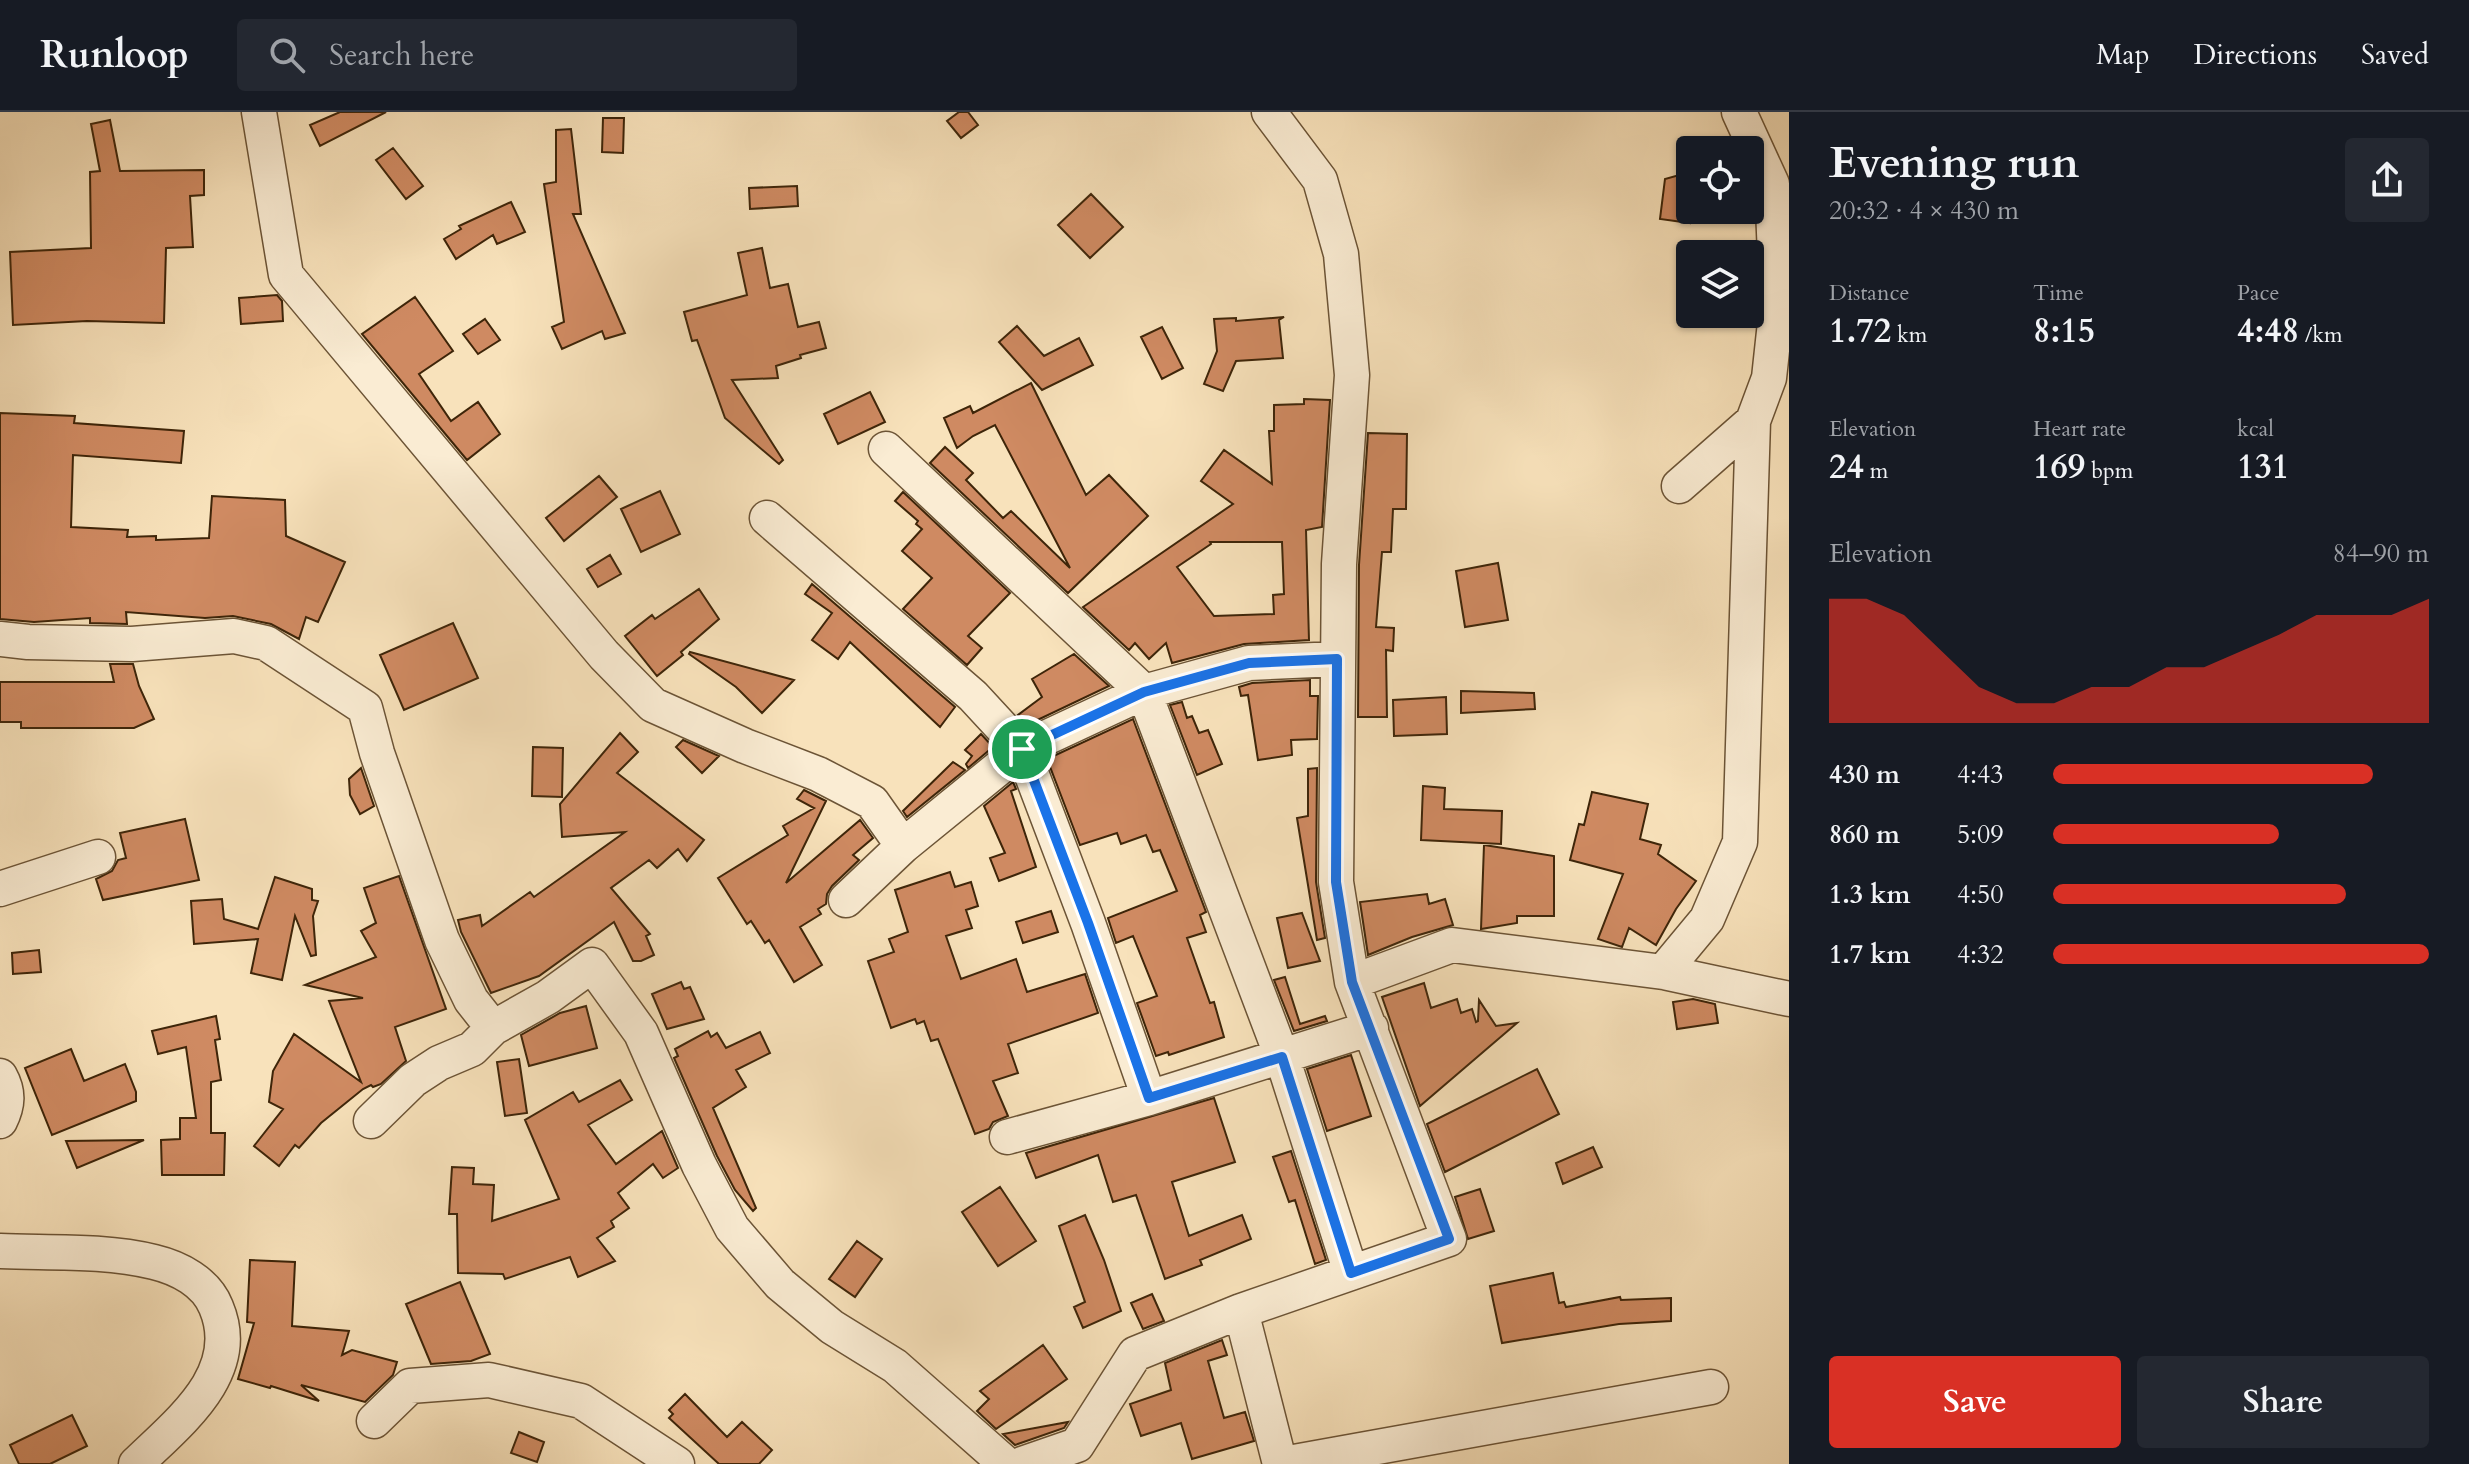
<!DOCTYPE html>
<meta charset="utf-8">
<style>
:root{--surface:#171b24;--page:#242831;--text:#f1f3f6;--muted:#9ea1a6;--line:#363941;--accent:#d93025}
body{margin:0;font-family:Cardo,serif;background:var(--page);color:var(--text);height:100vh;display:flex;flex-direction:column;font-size:30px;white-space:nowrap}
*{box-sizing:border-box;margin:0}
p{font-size:26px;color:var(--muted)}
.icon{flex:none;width:44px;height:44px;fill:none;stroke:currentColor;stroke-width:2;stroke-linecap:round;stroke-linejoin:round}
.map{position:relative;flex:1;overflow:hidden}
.sheet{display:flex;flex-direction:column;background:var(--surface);width:680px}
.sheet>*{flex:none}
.buttons{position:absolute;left:1676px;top:24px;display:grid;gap:16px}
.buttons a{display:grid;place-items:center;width:88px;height:88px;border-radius:8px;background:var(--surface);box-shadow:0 2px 6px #0004;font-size:40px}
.pin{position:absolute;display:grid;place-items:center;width:68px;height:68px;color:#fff;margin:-34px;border:4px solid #fff;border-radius:50%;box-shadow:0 2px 8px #0007}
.round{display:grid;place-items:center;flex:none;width:84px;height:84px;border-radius:8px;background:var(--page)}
.summary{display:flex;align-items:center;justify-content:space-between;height:136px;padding:0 40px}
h1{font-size:44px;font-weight:800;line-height:60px}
.figures{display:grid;grid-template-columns:repeat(3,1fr);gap:12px;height:136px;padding:8px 40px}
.figures div{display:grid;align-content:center}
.figures b{font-size:34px;font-weight:800}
.figures small{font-size:22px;font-weight:400}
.figures p{font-size:22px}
.chart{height:224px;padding:16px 40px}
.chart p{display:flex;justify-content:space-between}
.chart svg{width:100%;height:144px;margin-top:8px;fill:var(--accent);opacity:.7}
.button{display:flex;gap:16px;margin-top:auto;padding:16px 40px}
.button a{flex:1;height:92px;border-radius:8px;background:var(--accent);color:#fff;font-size:32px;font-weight:800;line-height:92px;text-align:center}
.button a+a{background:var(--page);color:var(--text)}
ul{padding:0 40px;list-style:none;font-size:26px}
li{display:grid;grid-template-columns:128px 96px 1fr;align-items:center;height:60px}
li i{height:20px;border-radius:10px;background:var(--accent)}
header{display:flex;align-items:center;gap:48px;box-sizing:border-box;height:112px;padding:0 40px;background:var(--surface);border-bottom:2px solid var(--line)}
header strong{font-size:38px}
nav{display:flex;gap:44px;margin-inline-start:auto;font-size:28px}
.search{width:560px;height:72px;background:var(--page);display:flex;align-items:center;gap:20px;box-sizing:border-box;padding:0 28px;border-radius:8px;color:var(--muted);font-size:30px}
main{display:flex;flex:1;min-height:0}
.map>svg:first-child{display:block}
</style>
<header>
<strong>Runloop</strong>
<div class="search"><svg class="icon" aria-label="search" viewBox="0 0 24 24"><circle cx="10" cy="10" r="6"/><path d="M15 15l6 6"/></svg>Search here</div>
<nav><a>Map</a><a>Directions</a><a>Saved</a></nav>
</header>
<main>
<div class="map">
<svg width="1789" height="1352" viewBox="0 0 1789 1352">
<rect width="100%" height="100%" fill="#f8e2bb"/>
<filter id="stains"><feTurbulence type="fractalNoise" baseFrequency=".0025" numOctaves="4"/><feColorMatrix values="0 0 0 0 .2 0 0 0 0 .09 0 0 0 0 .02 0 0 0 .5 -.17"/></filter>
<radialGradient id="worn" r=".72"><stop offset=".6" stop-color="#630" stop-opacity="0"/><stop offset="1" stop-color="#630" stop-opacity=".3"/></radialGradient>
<path fill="#cf8a62" stroke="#3e2509" stroke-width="2" fill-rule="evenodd" d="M 340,0 L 386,0 L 320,34 L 310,13 Z
M 959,0 L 968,0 L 978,13 L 961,26 L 947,9 Z
M 603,6 L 624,6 L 623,41 L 602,40 Z
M 110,8 L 120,59 L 204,58 L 204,83 L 190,84 L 193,135 L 166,136 L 164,211 L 87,209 L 13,213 L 10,140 L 91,136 L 90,60 L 100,59 L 91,12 Z
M 571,17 L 581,102 L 573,102 L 625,221 L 605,227 L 602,219 L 562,237 L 552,215 L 564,210 L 544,72 L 556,70 L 556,18 Z
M 393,36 L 423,74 L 406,87 L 376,48 Z
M 1690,60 L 1690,111 L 1660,107 L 1665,67 Z
M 797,74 L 798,94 L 750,97 L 749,76 Z
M 1091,82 L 1123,115 L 1090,146 L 1058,113 Z
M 511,90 L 525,120 L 497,132 L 493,123 L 456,147 L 444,127 L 461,117 L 459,114 Z
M 762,136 L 770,176 L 788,172 L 798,215 L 819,210 L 826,236 L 800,243 L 801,246 L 776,254 L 778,266 L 732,268 L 783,348 L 779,352 L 725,306 L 697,228 L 692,229 L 684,200 L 747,183 L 738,141 Z
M 277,183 L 282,189 L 283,209 L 241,212 L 239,186 Z
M 415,185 L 453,239 L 419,262 L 451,309 L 478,290 L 500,322 L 467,348 L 362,222 Z
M 1284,205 L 1279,208 L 1283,246 L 1236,249 L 1223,279 L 1204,272 L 1217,239 L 1214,207 L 1236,206 L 1236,209 Z
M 485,207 L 500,228 L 478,242 L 463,222 Z
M 1017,214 L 1044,244 L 1079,226 L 1093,253 L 1042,278 L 999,230 Z
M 1162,215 L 1183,256 L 1162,267 L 1141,225 Z
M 1031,271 L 1086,383 L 1109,363 L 1148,404 L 1068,481 L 930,351 L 945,335 L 973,361 L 966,368 L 1003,406 L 1011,399 L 1070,456 L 995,313 L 973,324 L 957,336 L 944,306 L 970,294 L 973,301 Z
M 870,280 L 885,310 L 838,332 L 824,302 Z
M 1304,287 L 1330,288 L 1322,415 L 1306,418 L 1309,528 L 1244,532 L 1172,551 L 1166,531 L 1149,547 L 1135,531 L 1129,538 L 1083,495 L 1233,392 L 1201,369 L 1224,338 L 1272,372 L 1269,319 L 1274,319 L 1274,293 L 1304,292 ZM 1210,430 L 1282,430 L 1284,482 L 1273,483 L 1274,502 L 1214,504 L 1177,455 L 1211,432 Z
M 0,301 L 75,304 L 74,311 L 184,319 L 181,351 L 73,343 L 71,415 L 128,418 L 127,425 L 156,424 L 156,428 L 209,426 L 212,384 L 285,388 L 286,424 L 345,450 L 318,510 L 306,505 L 299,527 L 271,512 L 233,504 L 205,506 L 126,500 L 127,512 L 90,511 L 90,506 L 34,510 L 0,507 Z
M 1368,321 L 1407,322 L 1406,397 L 1393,397 L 1391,440 L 1382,440 L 1376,515 L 1394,516 L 1393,539 L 1386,538 L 1387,605 L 1358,605 L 1359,453 Z
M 599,364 L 617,385 L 564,429 L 546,406 Z
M 660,379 L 680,422 L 641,440 L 621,397 Z
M 903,380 L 1010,481 L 968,524 L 982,536 L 967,553 L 903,497 L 932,466 L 902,439 L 922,417 L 916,412 L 918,409 L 895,389 Z
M 610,443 L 621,462 L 598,475 L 587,457 Z
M 1498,451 L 1508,508 L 1465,515 L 1456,459 Z
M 812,472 L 955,595 L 940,615 L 850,530 L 838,547 L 812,528 L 832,501 L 805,482 Z
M 699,477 L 719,507 L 681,540 L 683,543 L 657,564 L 625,524 L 652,503 L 655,507 Z
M 453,511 L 478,566 L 404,598 L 380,543 Z
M 690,540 L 794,568 L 762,601 L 736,575 L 689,542 Z
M 1074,542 L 1109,574 L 1027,613 L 1018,603 L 1042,585 L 1032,567 Z
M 110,552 L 133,552 L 139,574 L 154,607 L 134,616 L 21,616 L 21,610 L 0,610 L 0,570 L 114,570 Z
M 1310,568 L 1310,584 L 1318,584 L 1317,627 L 1291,628 L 1292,643 L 1258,648 L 1248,583 L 1241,584 L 1239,575 L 1252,571 Z
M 1461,579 L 1534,581 L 1535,597 L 1461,601 Z
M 1446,585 L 1447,622 L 1394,624 L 1393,588 Z
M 1182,590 L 1187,606 L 1192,604 L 1199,621 L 1208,618 L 1222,652 L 1197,663 L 1170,593 Z
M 1133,607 L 1206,800 L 1200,803 L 1206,820 L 1187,826 L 1210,891 L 1214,890 L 1224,925 L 1169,943 L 1168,940 L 1156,944 L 1137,891 L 1157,884 L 1133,824 L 1116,831 L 1108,806 L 1177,779 L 1160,738 L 1153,740 L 1146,723 L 1121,732 L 1117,721 L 1080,733 L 1047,647 Z
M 620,621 L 638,640 L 617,661 L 704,728 L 687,749 L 678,737 L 657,756 L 649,748 L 611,776 L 650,822 L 646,824 L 654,843 L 641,849 L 633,849 L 614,810 L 539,864 L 491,881 L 461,820 L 458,808 L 480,803 L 482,814 L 530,780 L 534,785 L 625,720 L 562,725 L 560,692 Z
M 981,622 L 993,635 L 968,656 L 966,652 L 972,644 L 965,638 Z
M 683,628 L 719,644 L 702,661 L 676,635 Z
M 533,635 L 563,636 L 562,685 L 532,684 Z
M 953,650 L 965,658 L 907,705 L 903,699 Z
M 361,656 L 374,694 L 360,702 L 350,683 L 349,667 Z
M 1317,656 L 1316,770 L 1325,826 L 1317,828 L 1297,706 L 1308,704 L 1308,657 Z
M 1013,670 L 1016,677 L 1011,679 L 1036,755 L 999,769 L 990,746 L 1005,741 L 984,694 Z
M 1423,674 L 1445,676 L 1444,697 L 1502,699 L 1501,732 L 1421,728 Z
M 804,678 L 826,689 L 786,771 L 860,708 L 873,726 L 853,743 L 859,748 L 832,774 L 827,782 L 826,792 L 818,797 L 821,802 L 800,815 L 822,853 L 794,870 L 769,828 L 765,831 L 751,809 L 747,812 L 718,766 L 788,723 L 783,714 L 814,696 L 797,687 Z
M 1592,680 L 1648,692 L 1640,727 L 1661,733 L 1658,742 L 1696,769 L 1676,797 L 1656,833 L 1629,816 L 1622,835 L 1598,827 L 1623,762 L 1570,748 L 1579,712 L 1584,713 Z
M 185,707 L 199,768 L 103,788 L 96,767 L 112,759 L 118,748 L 126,746 L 120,721 Z
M 1484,733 L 1554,744 L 1554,804 L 1517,804 L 1517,811 L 1481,817 Z
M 950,760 L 955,775 L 971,770 L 978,794 L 966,798 L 972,816 L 946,824 L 961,867 L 1016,847 L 1027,880 L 1085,862 L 1098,901 L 1008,932 L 1018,961 L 993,969 L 1008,1004 L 993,1010 L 989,1017 L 975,1022 L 938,927 L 931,929 L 924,909 L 917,912 L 915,907 L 891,916 L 868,849 L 894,840 L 889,827 L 908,820 L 895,778 Z
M 399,764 L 446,897 L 395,915 L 406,949 L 381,972 L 373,975 L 371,973 L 363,977 L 321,1011 L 299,1036 L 295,1033 L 279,1054 L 254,1034 L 283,997 L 269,990 L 273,959 L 294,922 L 361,970 L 329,889 L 363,886 L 305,873 L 376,845 L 361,819 L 376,811 L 364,776 Z
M 275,765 L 312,777 L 312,788 L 318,789 L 313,804 L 316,843 L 311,844 L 295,804 L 282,868 L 251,861 L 258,827 L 194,832 L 191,789 L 222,787 L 224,807 L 258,817 Z
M 1427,782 L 1429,792 L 1445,787 L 1453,813 L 1412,825 L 1368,843 L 1360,790 Z
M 1051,799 L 1058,820 L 1023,831 L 1016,810 Z
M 1302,801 L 1320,849 L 1288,856 L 1277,806 Z
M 39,838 L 41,860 L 13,862 L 12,841 Z
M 1285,865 L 1300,912 L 1325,904 L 1327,909 L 1294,919 L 1274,868 Z
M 681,870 L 684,877 L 690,875 L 704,907 L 667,917 L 652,882 Z
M 1424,871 L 1431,896 L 1457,887 L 1461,901 L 1472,897 L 1476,910 L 1478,909 L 1479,888 L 1496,914 L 1517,911 L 1420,994 L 1382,885 Z
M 1693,887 L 1715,892 L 1718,911 L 1677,917 L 1673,890 Z
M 586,894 L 597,936 L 529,954 L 521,923 L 560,901 Z
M 216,904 L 220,927 L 215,928 L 221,968 L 211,970 L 211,1021 L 225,1021 L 224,1063 L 162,1063 L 161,1028 L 180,1027 L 180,1006 L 196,1006 L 186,935 L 158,942 L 152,919 Z
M 708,919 L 711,925 L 717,921 L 726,936 L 760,920 L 770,941 L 736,958 L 746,975 L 713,996 L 756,1096 L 753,1099 L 735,1078 L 717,1044 L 674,946 L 678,944 L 675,937 Z
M 71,937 L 84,969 L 125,952 L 136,980 L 136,989 L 52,1023 L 25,956 Z
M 1351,943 L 1371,1004 L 1327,1019 L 1307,957 Z
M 519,947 L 527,1001 L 505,1004 L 497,950 Z
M 1537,957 L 1559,1002 L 1445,1060 L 1427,1012 Z
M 620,968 L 632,988 L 588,1013 L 616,1052 L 662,1019 L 678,1056 L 663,1066 L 653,1052 L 618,1081 L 629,1096 L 611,1109 L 614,1115 L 597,1126 L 615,1149 L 578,1165 L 570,1145 L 505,1167 L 503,1162 L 458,1161 L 457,1102 L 449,1102 L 452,1055 L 474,1056 L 473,1072 L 494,1073 L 492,1109 L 559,1087 L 525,1008 L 573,980 L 579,990 Z
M 1214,986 L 1235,1050 L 1172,1070 L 1189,1124 L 1242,1103 L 1251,1127 L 1200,1148 L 1202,1153 L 1165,1167 L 1136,1083 L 1113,1090 L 1098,1043 L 1036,1066 L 1026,1041 Z
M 144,1028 L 77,1056 L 66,1029 Z
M 1593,1035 L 1602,1055 L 1563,1072 L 1556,1051 Z
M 1291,1039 L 1326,1148 L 1315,1152 L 1295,1088 L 1289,1090 L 1273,1045 Z
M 1000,1075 L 1036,1129 L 998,1154 L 962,1100 Z
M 1480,1077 L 1494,1119 L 1468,1127 L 1455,1085 Z
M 1085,1103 L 1104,1148 L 1121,1199 L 1083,1216 L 1074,1195 L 1085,1190 L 1059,1114 Z
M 857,1129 L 882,1147 L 855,1185 L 829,1167 Z
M 250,1148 L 295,1150 L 292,1214 L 349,1219 L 342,1243 L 352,1238 L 397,1250 L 393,1263 L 365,1290 L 301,1273 L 319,1289 L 271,1274 L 270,1276 L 238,1267 L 254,1211 L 247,1210 Z
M 1553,1161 L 1559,1191 L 1564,1190 L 1566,1195 L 1620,1185 L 1621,1188 L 1671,1186 L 1671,1209 L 1619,1212 L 1502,1231 L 1490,1174 Z
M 460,1170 L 490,1242 L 471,1249 L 431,1252 L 406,1192 Z
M 1152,1182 L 1164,1209 L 1143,1217 L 1131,1191 Z
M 1222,1228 L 1227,1243 L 1208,1249 L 1224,1306 L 1245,1300 L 1254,1329 L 1192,1347 L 1181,1311 L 1141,1324 L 1130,1292 L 1171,1278 L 1165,1251 Z
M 1043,1233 L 1067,1267 L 996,1317 L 977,1299 L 989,1287 L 980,1279 Z
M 685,1282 L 727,1325 L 742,1310 L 772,1338 L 759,1352 L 719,1352 L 669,1306 L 673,1302 L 669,1298 Z
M 72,1303 L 87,1334 L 50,1352 L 19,1352 L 10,1333 Z
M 1068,1310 L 1064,1316 L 1015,1333 L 1003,1322 Z
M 519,1320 L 544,1330 L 537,1350 L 511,1341 Z"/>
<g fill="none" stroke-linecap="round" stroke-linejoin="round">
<defs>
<path id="minor" d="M 259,0 L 286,163 L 604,543 L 653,593 L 745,634 L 818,662 L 872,690 L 903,734
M 886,337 L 1144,580 L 1282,945 L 1351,1161
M 1679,374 L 1753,309
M 767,406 L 973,584 L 1022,637 L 1088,811 L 1149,986
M 0,527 L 28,530 L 132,532 L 234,524 L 266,531 L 365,596 L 377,641 L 442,828 L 471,888 L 493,916
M 0,777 L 98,745
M 846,788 L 903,734 L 1022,637 L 1144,580 L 1249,551 L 1337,547
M 1663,860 L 1707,807 L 1740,730 L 1753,309 L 1769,266 L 1777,192 L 1772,72 L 1739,0
M 1352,870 L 1452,833 L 1663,860 L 1789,887
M 0,964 C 9,980 8,993 0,1009
M 371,1009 L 413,968 L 439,951 L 472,937 L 493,916 L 548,885 L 592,853 L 641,921 L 699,1053 L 732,1116 L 780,1172 L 832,1215 L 895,1254 L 1006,1352
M 1007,1025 L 1149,986 L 1371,916
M 0,1139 C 50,1141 105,1138 154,1150 C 179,1156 206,1170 216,1195 C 244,1261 179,1310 136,1352
M 1241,1199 L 1280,1352
M 374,1309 L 410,1274 L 489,1268 L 581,1289 L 677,1352
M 1022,1352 L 1077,1333 L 1135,1242 L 1241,1199 L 1449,1127 L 1352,870 L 1336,770 L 1339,452 L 1352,263 L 1341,142 L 1320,68 L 1269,0
M 1283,1352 L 1711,1275"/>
</defs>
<use href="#minor" stroke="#6c5436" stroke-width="37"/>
<use href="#minor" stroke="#faecd3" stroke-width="34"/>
</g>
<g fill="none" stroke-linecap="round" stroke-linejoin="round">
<defs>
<path id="route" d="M 1337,547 L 1336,770 L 1352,870 L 1449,1127 L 1351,1161 L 1282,945 L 1149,986 L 1088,811 L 1022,637 L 1144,580 L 1249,551 Z"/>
</defs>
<use href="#route" stroke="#fff" stroke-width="16"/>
<use href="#route" stroke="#1a73e8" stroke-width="10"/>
</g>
<rect width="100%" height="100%" filter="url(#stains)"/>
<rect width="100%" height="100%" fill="url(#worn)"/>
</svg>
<div class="buttons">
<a><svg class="icon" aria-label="locate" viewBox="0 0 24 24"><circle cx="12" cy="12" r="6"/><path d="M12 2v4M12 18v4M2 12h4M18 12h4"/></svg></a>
<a><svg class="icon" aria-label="layers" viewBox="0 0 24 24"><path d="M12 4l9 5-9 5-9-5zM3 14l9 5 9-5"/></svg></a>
</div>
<div class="pin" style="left:1022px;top:637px;background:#1e9e55"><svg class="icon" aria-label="arrive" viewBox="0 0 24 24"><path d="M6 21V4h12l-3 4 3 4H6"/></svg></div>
</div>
<section class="sheet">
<div class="summary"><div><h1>Evening run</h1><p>20:32 · 4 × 430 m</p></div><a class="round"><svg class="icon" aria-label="share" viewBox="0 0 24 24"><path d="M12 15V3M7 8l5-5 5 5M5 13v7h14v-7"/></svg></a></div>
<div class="figures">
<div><p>Distance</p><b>1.72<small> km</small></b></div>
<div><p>Time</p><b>8:15</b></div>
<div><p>Pace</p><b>4:48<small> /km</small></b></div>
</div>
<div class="figures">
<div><p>Elevation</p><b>24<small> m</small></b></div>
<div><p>Heart rate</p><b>169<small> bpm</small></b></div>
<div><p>kcal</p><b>131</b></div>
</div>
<div class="chart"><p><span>Elevation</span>84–90 m</p>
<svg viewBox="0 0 160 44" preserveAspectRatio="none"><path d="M0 44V6L10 6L20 11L30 22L40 33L50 38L60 38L70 33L80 33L90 27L100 27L110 22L120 17L130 11L140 11L150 11L160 6V44z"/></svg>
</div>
<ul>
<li><b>430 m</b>4:43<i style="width:85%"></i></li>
<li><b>860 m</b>5:09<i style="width:60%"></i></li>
<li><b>1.3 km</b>4:50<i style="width:78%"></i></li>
<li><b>1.7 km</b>4:32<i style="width:100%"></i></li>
</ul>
<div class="button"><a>Save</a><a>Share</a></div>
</section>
</main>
